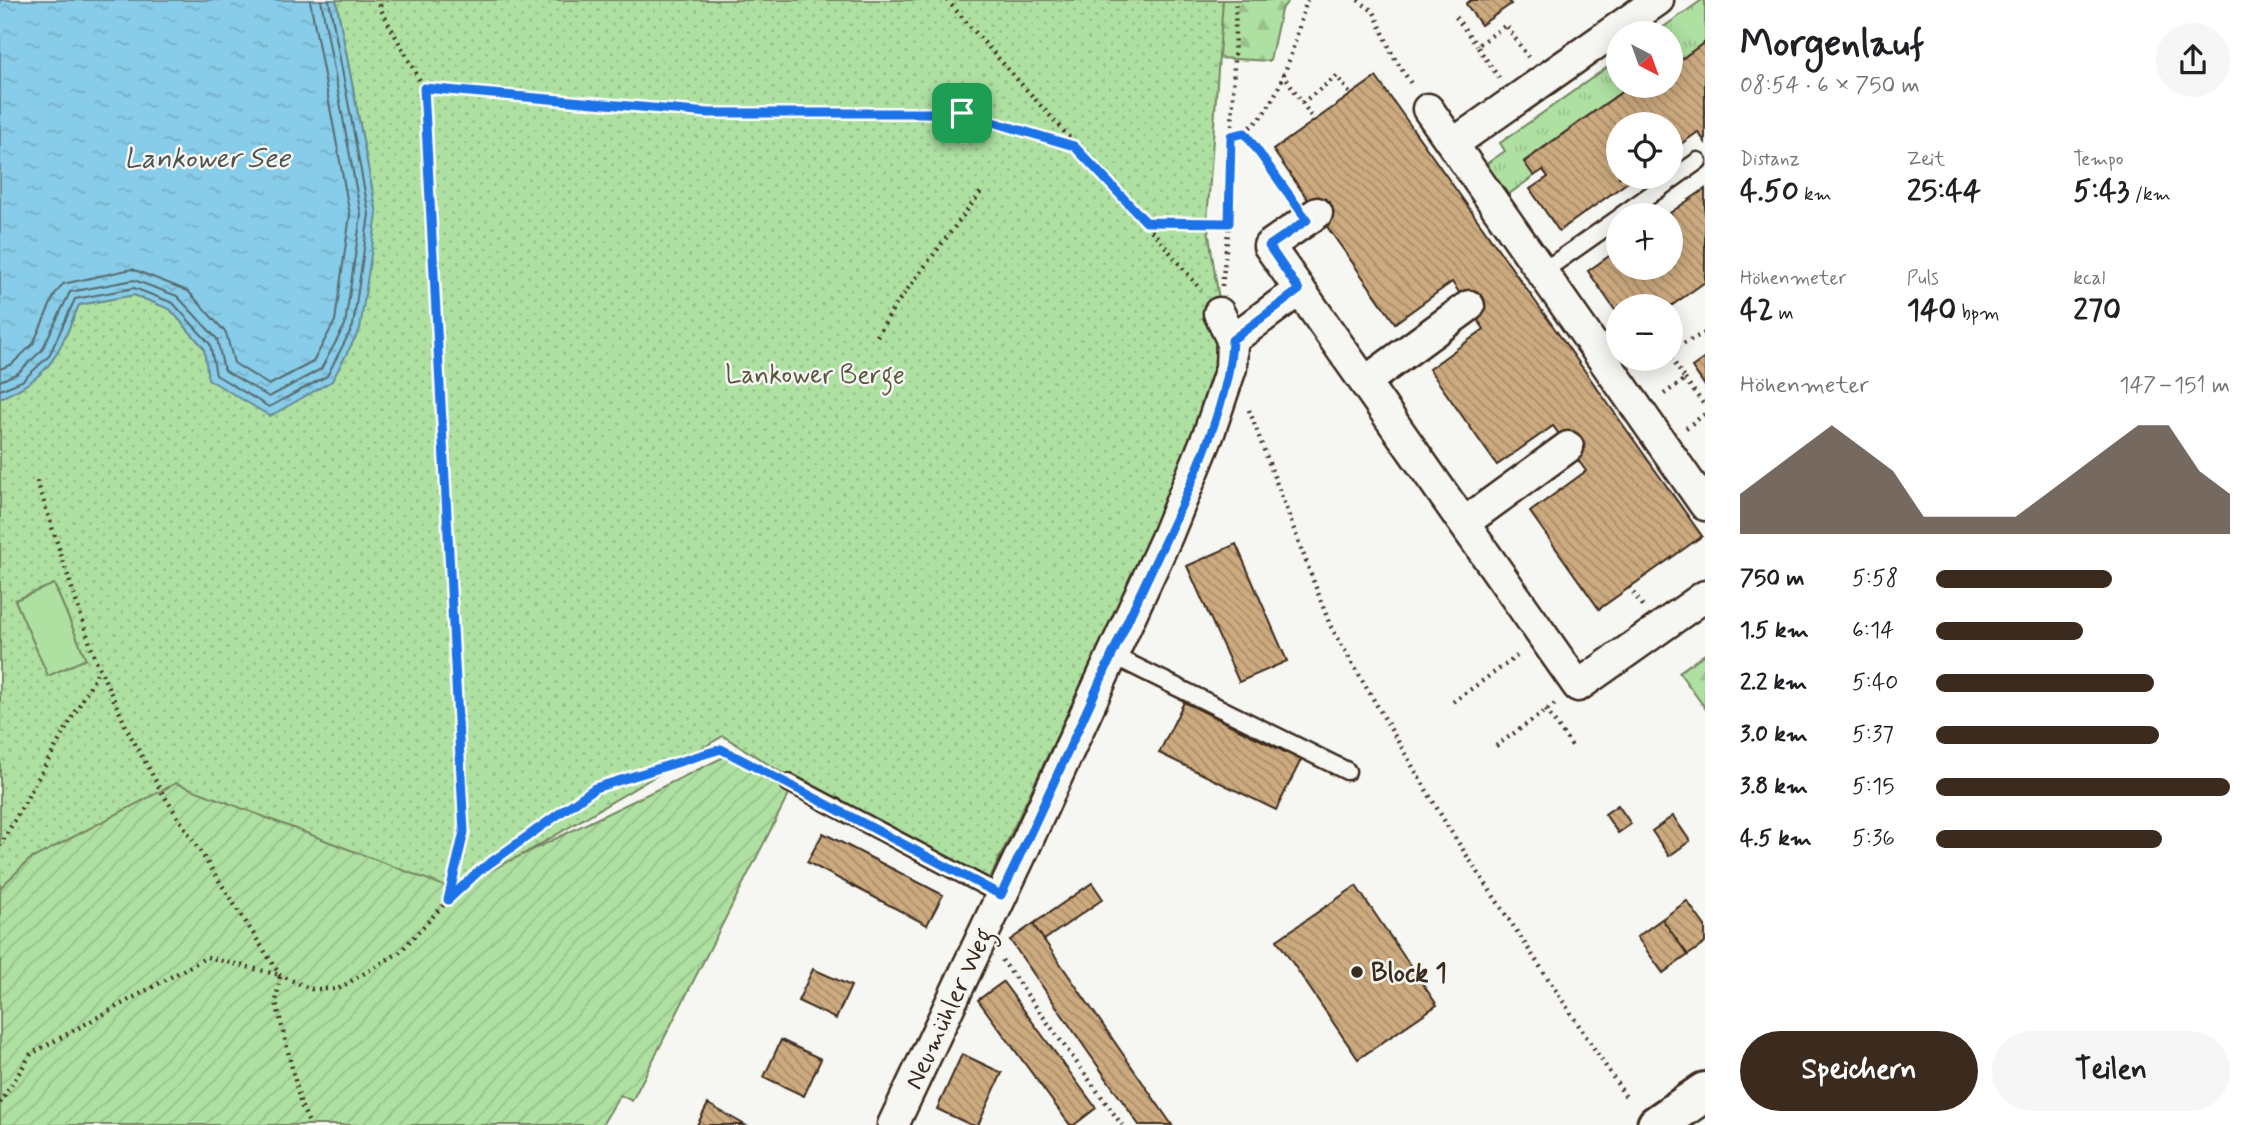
<!DOCTYPE html>
<html lang="de">
<meta charset="utf-8">
<style>
:root{--surface:#fff;--page:#f6f6f6;--text:#202124;--muted:#757577;--accent:#3b2a1e}
body{margin:0;font-family:Mynerve,sans-serif;background:var(--page);color:var(--text);height:100vh;display:flex;flex-direction:column;font-size:26px;white-space:nowrap}
*{box-sizing:border-box;margin:0}
p{font-size:23px;color:var(--muted)}
.icon{flex:none;width:38px;height:38px;fill:none;stroke:currentColor;stroke-width:2;stroke-linecap:round;stroke-linejoin:round}
.map{position:relative;flex:1;overflow:hidden}
.sheet{display:flex;flex-direction:column;background:var(--surface);width:560px}
.sheet>*{flex:none}
.needle{width:46px;rotate:139deg}
.controls{position:absolute;left:1606px;top:21px;display:grid;gap:14px}
.controls a{display:grid;place-items:center;width:77px;height:77px;border-radius:50%;background:var(--surface);box-shadow:0 4px 18px #0003;font-size:35px}
.pin{position:absolute;display:grid;place-items:center;width:60px;height:60px;color:#fff;margin:-30px;border-radius:14px;box-shadow:0 4px 10px #0006}
.round{display:grid;place-items:center;flex:none;width:74px;height:74px;border-radius:37px;background:var(--page)}
.head{display:flex;align-items:center;justify-content:space-between;height:119px;padding:0 35px}
h1{font-size:38px;font-weight:700;line-height:52px}
.stats{display:grid;grid-template-columns:repeat(3,1fr);gap:10px;height:119px;padding:7px 35px}
.stats div{display:grid;align-content:center}
.stats b{font-size:30px;font-weight:700}
.stats small{font-size:19px;font-weight:400}
.stats p{font-size:19px}
.chart{height:196px;padding:14px 35px}
.chart p{display:flex;justify-content:space-between}
.chart svg{width:100%;height:126px;margin-top:7px;fill:var(--accent);opacity:.7}
.cta{display:flex;gap:14px;margin-top:auto;padding:14px 35px}
.cta a{flex:1;height:80px;border-radius:42px;background:var(--accent);color:#fff;font-size:28px;font-weight:700;line-height:80px;text-align:center}
.cta a+a{background:var(--page);color:var(--text)}
ul{padding:0 35px;list-style:none;font-size:23px}
li{display:grid;grid-template-columns:112px 84px 1fr;align-items:center;height:52px}
li i{height:18px;border-radius:9px;background:var(--accent)}
main{display:flex;flex:1;min-height:0}
.map>svg:first-child{display:block}
</style>
<main>
<div class="map">
<svg width="1705" height="1125" viewBox="0 0 1705 1125">
<defs>
<pattern id="grass-tufts" width="24" height="20" patternUnits="userSpaceOnUse" patternTransform="scale(1.75)"><rect width="24" height="20" fill="#aee0a2"/><path d="M3 7l-1-3M5 7V3M7 7l1-3M15 17l-1-3M17 17v-4M19 17l1-3" fill="none" stroke="#97c08b"/></pattern>
<pattern id="forest-firs" width="22" height="20" patternUnits="userSpaceOnUse" patternTransform="scale(1.75)"><rect width="22" height="20" fill="#aee0a2"/><path d="M5 1l3.5 6h-7zM16 11l3.5 6h-7z" fill="#97c08b"/></pattern>
<pattern id="park-dots" width="8" height="8" patternUnits="userSpaceOnUse" patternTransform="scale(1.75)"><rect width="8" height="8" fill="#aee0a2"/><path d="M2 2h.1M6 6h.1" fill="none" stroke="#97c08b" stroke-width="1.8" stroke-linecap="round"/></pattern>
<pattern id="garden-furrows" width="10" height="10" patternUnits="userSpaceOnUse" patternTransform="scale(1.75)"><rect width="10" height="10" fill="#aee0a2"/><path d="M-1 1l2-2M0 10L10 0M9 11l2-2" fill="none" stroke="#97c08b"/></pattern>
<pattern id="water-ripples" width="26" height="14" patternUnits="userSpaceOnUse" patternTransform="scale(1.75)"><rect width="26" height="14" fill="#87cce8"/><path d="M2 4q2-2 4 0t4 0M15 11q2-2 4 0t4 0" fill="none" stroke="#75afc7"/></pattern>
<pattern id="building-back-hatch" width="6" height="6" patternUnits="userSpaceOnUse" patternTransform="scale(1.75)"><rect width="6" height="6" fill="#cdab80"/><path d="M-1 5l2 2M0 0l6 6M5-1l2 2" fill="none" stroke="#a88b68"/></pattern>
</defs>
<rect width="100%" height="100%" fill="#f6f6f2"/>
<filter id="ink" filterUnits="userSpaceOnUse"><feTurbulence type="fractalNoise" baseFrequency=".0143" numOctaves="2"/><feDisplacementMap in="SourceGraphic" scale="14" xChannelSelector="R" yChannelSelector="G"/><feConvolveMatrix kernelMatrix="1 2 1 2 8 2 1 2 1" color-interpolation-filters="sRGB"/></filter>
<g filter="url(#ink)">
<path fill="url(#grass-tufts)" stroke="#748560" stroke-width="2" d="M 1702,0 L 1705,0 L 1705,42 L 1676,63 L 1671,60 L 1671,33 L 1655,33 Z
M 1619,59 L 1619,86 L 1630,86 L 1524,161 L 1534,176 L 1495,204 L 1473,173 L 1505,151 L 1500,143 Z"/>
<path fill="url(#forest-firs)" stroke="#748560" stroke-width="2" d="M 1169,0 L 1289,0 L 1281,10 L 1270,61 L 1217,58 Z
M 1705,654 L 1705,708 L 1679,672 Z"/>
<path fill="url(#park-dots)" stroke="#748560" stroke-width="2" d="M 336,0 L 1223,0 L 1207,222 L 1225,339 L 1191,451 L 989,880 L 853,817 L 723,736 L 448,899 L 0,888 L 0,398 C 52,376 58,354 79,305 L 134,295 L 170,309 L 204,348 L 209,379 L 377,214 Z"/>
<path fill="url(#garden-furrows)" stroke="#748560" stroke-width="2" d="M 728,755 L 791,790 L 632,1101 L 620,1095 L 602,1125 L 0,1125 L 0,888 L 29,860 L 176,783 L 452,889 Z"/>
<path fill="#aee0a2" stroke="#748560" stroke-width="2" d="M 54,584 L 86,659 L 48,676 L 15,600 Z"/>
<path fill="url(#water-ripples)" stroke="#698b97" stroke-width="2" d="M 0,0 L 336,0 L 377,214 L 360,329 L 332,381 L 270,416 L 208,379 L 204,348 L 170,309 L 134,295 L 79,305 C 57,354 53,376 0,398 Z"/>
<g fill="none" stroke-linecap="round" stroke-linejoin="round">
<path stroke="#596b6f" stroke-width="2" d="M 0,369 L 12,364 L 33,344 L 55,294 L 63,284 L 132,269 L 188,291 L 226,333 L 234,363 L 269,385 L 313,362 L 335,321 L 350,215 L 310,0
M 0,381 L 18,373 L 42,350 L 70,292 L 134,280 L 177,296 L 217,339 L 224,370 L 269,397 L 321,369 L 345,325 L 361,215 L 321,0
M 0,390 L 22,381 L 49,356 L 75,299 L 134,288 L 173,303 L 210,344 L 216,375 L 269,407 L 327,376 L 353,326 L 369,214 L 329,0"/>
</g>
<path fill="url(#building-back-hatch)" stroke="#3b2a1e" stroke-width="2" d="M 1471,0 L 1508,0 L 1511,4 L 1481,25 L 1466,4 Z
M 1705,42 L 1705,142 L 1698,132 L 1671,151 L 1671,124 L 1619,124 L 1619,177 L 1635,177 L 1559,231 L 1530,189 L 1548,177 L 1543,170 L 1534,176 L 1524,162 L 1630,86 L 1671,86 L 1671,60 L 1676,63 Z
M 1376,77 L 1702,536 L 1599,609 L 1530,512 L 1586,471 L 1553,426 L 1497,465 L 1429,369 L 1484,329 L 1452,282 L 1395,323 L 1273,150 Z
M 1705,189 L 1705,282 L 1671,306 L 1639,306 L 1635,300 L 1626,306 L 1619,306 L 1617,313 L 1588,271 L 1619,249 L 1619,268 L 1671,268 L 1671,215 L 1667,215 Z
M 1705,358 L 1705,386 L 1692,367 Z
M 1236,544 L 1287,661 L 1239,682 L 1187,566 Z
M 1184,702 L 1301,760 L 1276,810 L 1159,753 Z
M 1618,805 L 1631,824 L 1618,833 L 1605,814 Z
M 1673,816 L 1690,841 L 1669,856 L 1652,831 Z
M 823,833 L 943,895 L 927,925 L 807,862 Z
M 1092,883 L 1103,899 L 1044,940 L 1033,924 Z
M 1356,886 L 1437,1005 L 1358,1059 L 1277,940 Z
M 1687,901 L 1705,926 L 1705,943 L 1688,955 L 1662,919 Z
M 1662,919 L 1688,955 L 1663,973 L 1637,937 Z
M 1033,924 L 1044,940 L 1172,1125 L 1139,1125 L 1010,940 Z
M 813,969 L 851,986 L 836,1019 L 798,1001 Z
M 1003,982 L 1096,1108 L 1074,1125 L 1070,1125 L 978,1000 Z
M 781,1040 L 821,1059 L 804,1096 L 764,1077 Z
M 962,1054 L 1002,1073 L 978,1125 L 971,1125 L 937,1109 Z
M 708,1104 L 745,1125 L 697,1125 Z"/>
<g fill="none" stroke-linecap="round" stroke-linejoin="round">
<defs>
<path id="lane" d="M 1622,215 L 1698,161
M 1542,272 L 1619,218
M 1112,655 L 1347,771
M 789,783 L 1001,895"/>
<path id="street" d="M 1428,109 L 1705,505
M 1453,144 L 1658,0
M 1317,213 L 1269,246 L 1578,686 L 1705,596
M 1232,340 L 1299,290
M 1365,382 L 1469,306
M 1464,523 L 1568,447
M 893,1125 L 1025,846 L 1167,536 L 1209,433 L 1231,368 L 1232,340 L 1219,313"/>
<path id="secondary" d="M 1657,1125 L 1705,1092"/>
</defs>
<use href="#lane" stroke="#3b2a1e" stroke-width="21"/>
<use href="#street" stroke="#3b2a1e" stroke-width="35"/>
<use href="#secondary" stroke="#3b2a1e" stroke-width="44"/>
<path stroke="#3b2a1e" stroke-width="4.5" stroke-dasharray="2 5" stroke-linecap="butt" d="M 947,0 C 1031,97 1120,190 1201,290
M 1358,0 L 1374,12 L 1393,56 L 1412,85
M 1456,17 L 1477,46
M 1283,73 L 1314,121
M 1499,78 L 1477,46 L 1506,25 L 1528,57
M 424,88 L 709,113 L 962,113 L 1074,146
M 1302,103 L 1337,76 L 1351,95
M 1245,133 L 1291,198
M 1231,136 C 1278,127 1294,40 1307,0
M 1146,222 L 1229,223
M 1222,286 L 1229,223 L 1236,0
M 877,336 L 894,307 L 981,192
M 1671,349 L 1705,333
M 1685,379 L 1705,406
M 1664,394 L 1685,379 L 1671,358
M 1249,410 L 1330,625 L 1448,827 L 1626,1097
M 1686,428 L 1705,414
M 37,481 L 94,656 L 129,733 L 163,794 L 280,975 L 311,989 L 338,989 L 400,952 L 448,900 L 464,832 L 424,88 L 380,8 L 380,0
M 1629,587 L 1643,606
M 1453,702 L 1520,654
M 1546,710 L 1574,749
M 1496,746 L 1555,704
M 0,846 L 99,670
M 449,899 L 479,871 L 595,788 L 721,749 L 769,773
M 1002,960 L 1122,1125
M 0,1103 L 31,1054 L 207,957 L 280,975 L 276,1002 L 301,1105 L 310,1125"/>
<use href="#lane" stroke="#f6f6f2" stroke-width="16"/>
<use href="#street" stroke="#f6f6f2" stroke-width="30"/>
<use href="#secondary" stroke="#f6f6f2" stroke-width="38"/>
</g>
</g>
<g fill="none" stroke-linecap="round" stroke-linejoin="round" filter="url(#ink)">
<defs>
<path id="route" d="M 424,88 L 709,113 L 962,113 L 1074,146 L 1146,222 L 1229,223 L 1231,136 L 1245,133 L 1307,220 L 1269,246 L 1299,290 L 1232,340 C 1230,414 1172,525 1140,594 C 1094,694 1049,795 1001,895 L 721,749 L 595,788 L 479,871 L 448,900 L 464,832 Z"/>
</defs>
<use href="#route" stroke="#fff" stroke-width="14"/>
<use href="#route" stroke="#1a73e8" stroke-width="9"/>
</g>
<circle fill="#3b2a1e" stroke="#f6f6f2" stroke-width="2.5" cx="1357" cy="972" r="7"/>
<g text-anchor="middle" stroke-width="5" stroke-linejoin="round" paint-order="stroke">
<g font-size="26" fill="#58583f" stroke="#f6f6f2">
<text x="815" y="383">Lankower Berge</text>
</g>
<g font-size="26" font-weight="bold" fill="#3b2a1e" stroke="#f6f6f2" text-anchor="start">
<text x="1371" y="981">Block 1</text>
</g>
<g font-size="26" fill="#3b2a1e" stroke="#f6f6f2">
<text transform="translate(948 1008) rotate(-65)" y="9">Neumühler Weg</text>
</g>
<g font-size="28" font-style="italic" fill="#4e5250" stroke="#f6f6f2">
<text x="207" y="167">Lankower See</text>
</g>
</g>
</svg>
<div class="controls">
<a><svg class="needle" viewBox="-14 -14 28 28"><path d="M0-13l5 13h-10z" fill="#e53935"/><path d="M0 13l5-13h-10z" fill="#757577"/></svg></a>
<a><svg class="icon" aria-label="locate" viewBox="0 0 24 24"><circle cx="12" cy="12" r="6"/><path d="M12 2v4M12 18v4M2 12h4M18 12h4"/></svg></a>
<a>+</a>
<a>−</a>
</div>
<div class="pin" style="left:962px;top:113px;background:#1e9e55"><svg class="icon" aria-label="arrive" viewBox="0 0 24 24"><path d="M6 21V4h12l-3 4 3 4H6"/></svg></div>
</div>
<section class="sheet">
<div class="head"><div><h1>Morgenlauf</h1><p>08:54 · 6 × 750 m</p></div><a class="round"><svg class="icon" aria-label="share" viewBox="0 0 24 24"><path d="M12 15V3M7 8l5-5 5 5M5 13v7h14v-7"/></svg></a></div>
<div class="stats">
<div><p>Distanz</p><b>4.50<small> km</small></b></div>
<div><p>Zeit</p><b>25:44</b></div>
<div><p>Tempo</p><b>5:43<small> /km</small></b></div>
</div>
<div class="stats">
<div><p>Höhenmeter</p><b>42<small> m</small></b></div>
<div><p>Puls</p><b>140<small> bpm</small></b></div>
<div><p>kcal</p><b>270</b></div>
</div>
<div class="chart"><p><span>Höhenmeter</span>147–151 m</p>
<svg viewBox="0 0 160 44" preserveAspectRatio="none"><path d="M0 44V30L10 22L20 14L30 6L40 14L50 22L60 38L70 38L80 38L90 38L100 30L110 22L120 14L130 6L140 6L150 22L160 30V44z"/></svg>
</div>
<ul>
<li><b>750 m</b>5:58<i style="width:60%"></i></li>
<li><b>1.5 km</b>6:14<i style="width:50%"></i></li>
<li><b>2.2 km</b>5:40<i style="width:74%"></i></li>
<li><b>3.0 km</b>5:37<i style="width:76%"></i></li>
<li><b>3.8 km</b>5:15<i style="width:100%"></i></li>
<li><b>4.5 km</b>5:36<i style="width:77%"></i></li>
</ul>
<div class="cta"><a>Speichern</a><a>Teilen</a></div>
</section>
</main>
